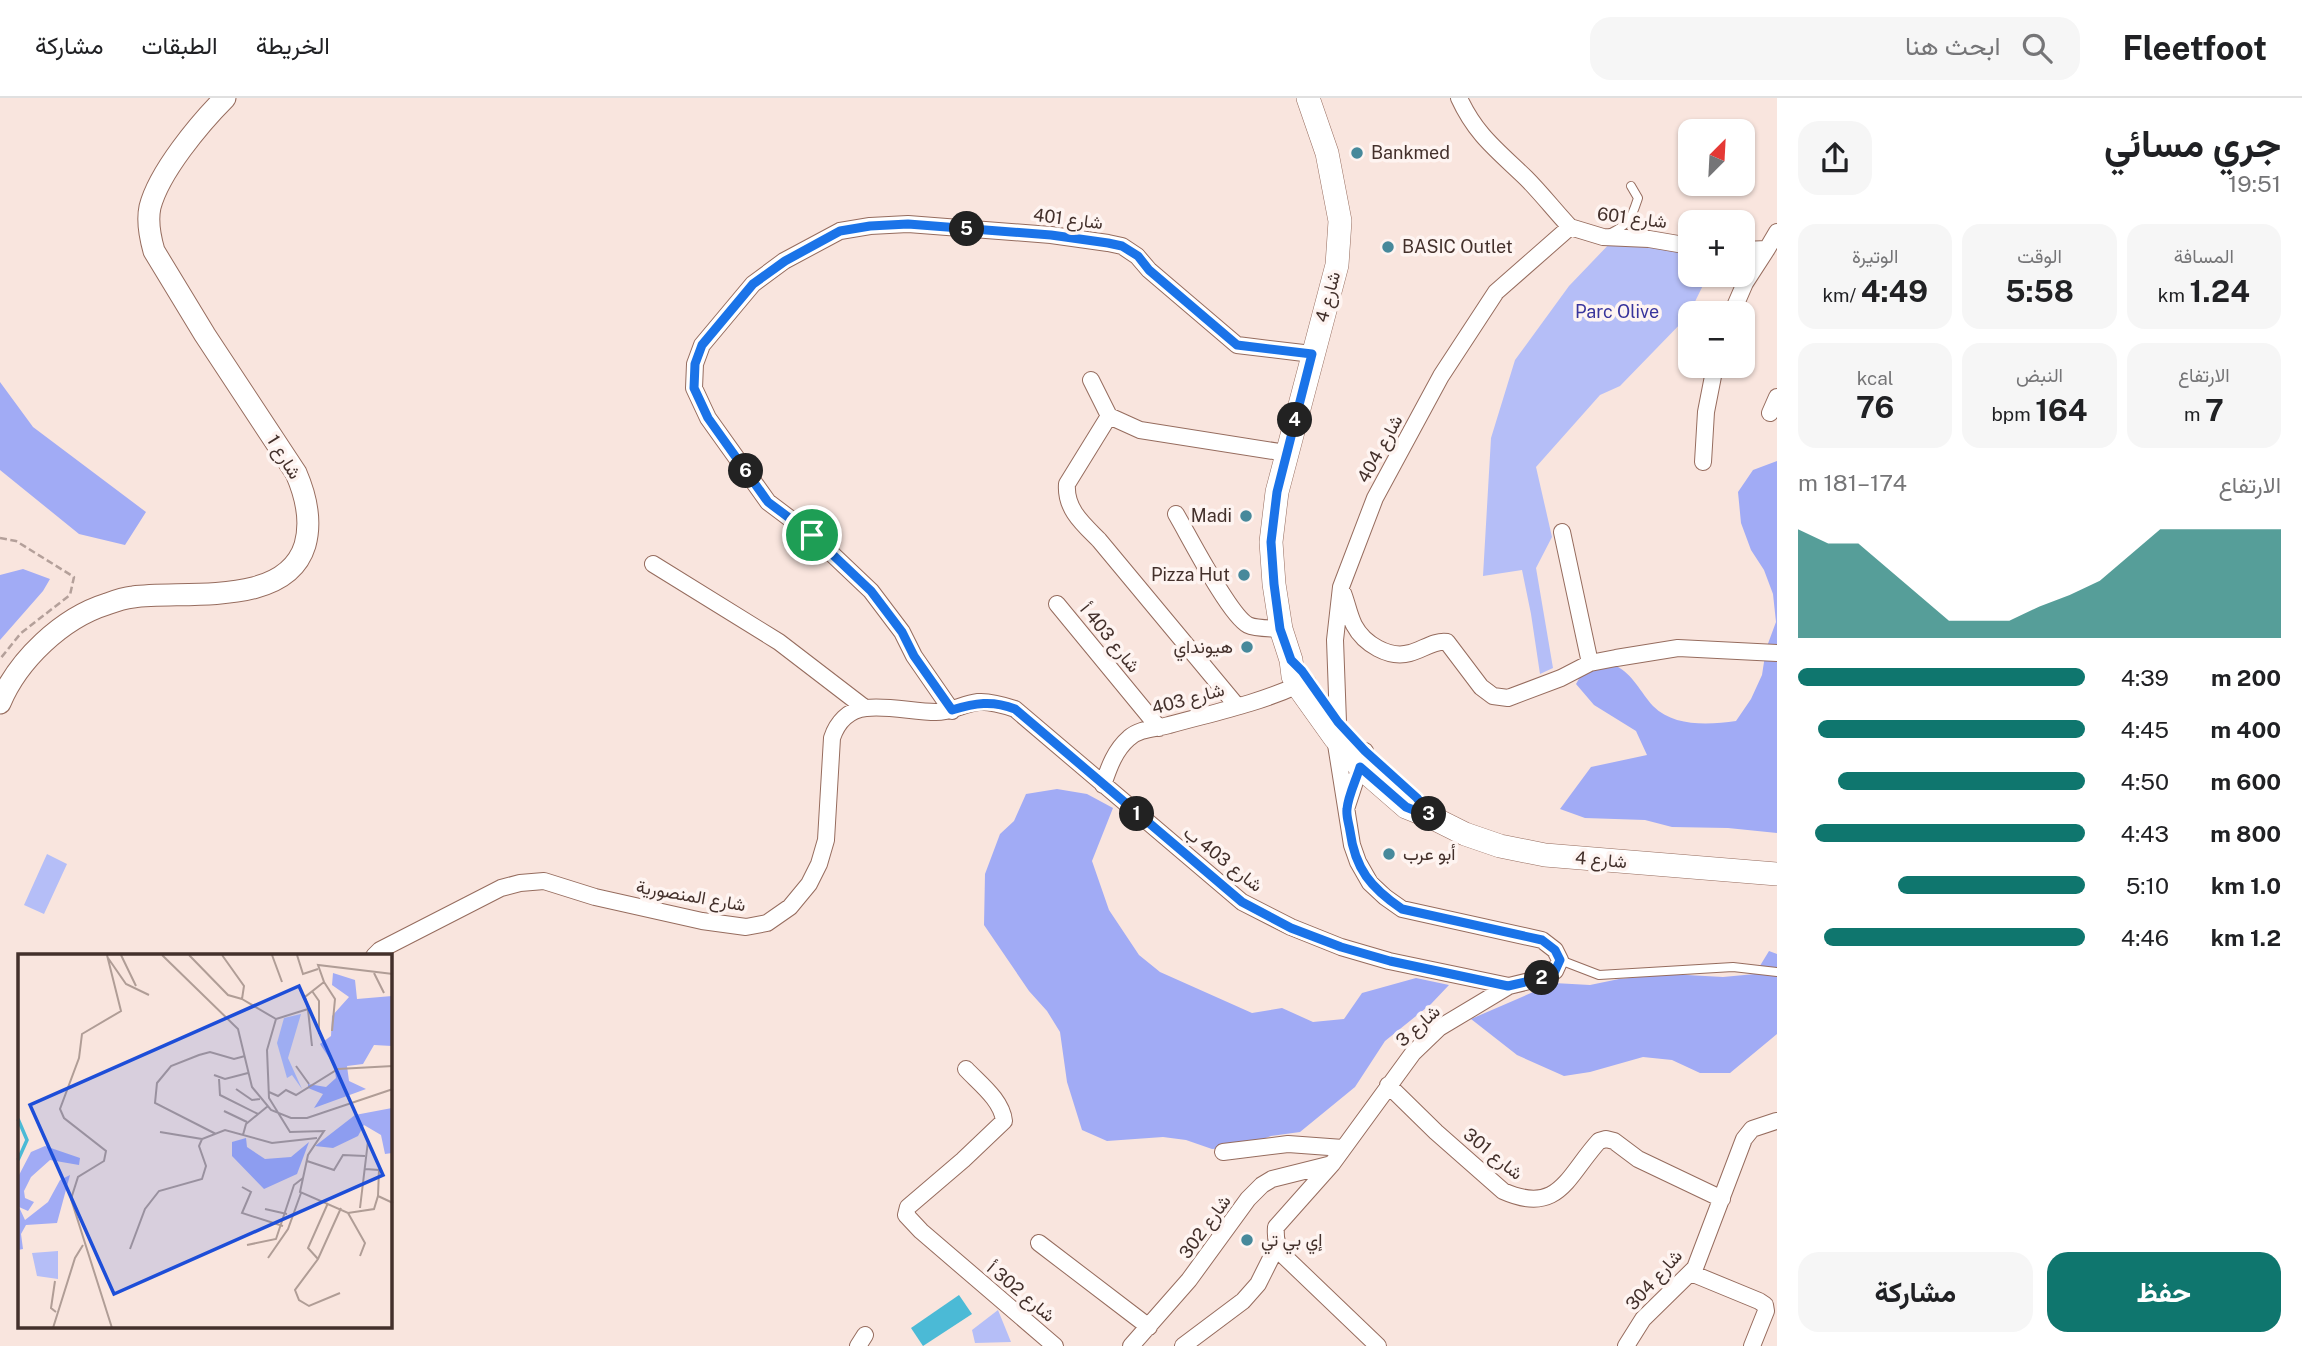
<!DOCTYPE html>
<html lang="ar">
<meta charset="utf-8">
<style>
:root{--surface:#fff;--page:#f6f6f6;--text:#202124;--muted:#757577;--line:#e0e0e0;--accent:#0f766e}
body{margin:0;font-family:"Public Sans",Vazirmatn,sans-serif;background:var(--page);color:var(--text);direction:rtl;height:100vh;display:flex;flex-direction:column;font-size:26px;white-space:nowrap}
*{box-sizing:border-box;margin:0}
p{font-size:23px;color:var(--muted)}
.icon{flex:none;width:38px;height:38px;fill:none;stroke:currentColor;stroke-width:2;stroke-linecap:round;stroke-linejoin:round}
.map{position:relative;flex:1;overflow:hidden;direction:ltr}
.side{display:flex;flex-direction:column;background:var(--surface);width:525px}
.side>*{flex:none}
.needle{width:46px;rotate:24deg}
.fabs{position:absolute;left:1678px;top:21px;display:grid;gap:14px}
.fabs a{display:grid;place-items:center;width:77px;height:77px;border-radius:14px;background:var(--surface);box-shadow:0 2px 5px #0004;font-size:35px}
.pin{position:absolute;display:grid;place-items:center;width:60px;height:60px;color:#fff;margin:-30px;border:4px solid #fff;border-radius:50%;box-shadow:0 2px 7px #0007}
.km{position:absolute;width:35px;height:35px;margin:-18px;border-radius:50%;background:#222;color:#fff;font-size:19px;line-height:35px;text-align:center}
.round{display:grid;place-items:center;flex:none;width:74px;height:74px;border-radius:21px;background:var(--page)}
.headline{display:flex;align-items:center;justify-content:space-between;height:119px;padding:0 21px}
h1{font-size:38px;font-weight:700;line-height:52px}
.stats{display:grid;grid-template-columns:repeat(3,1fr);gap:10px;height:119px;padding:7px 21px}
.stats div{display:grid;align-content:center;border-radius:18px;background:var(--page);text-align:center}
.stats b{font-size:30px;font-weight:700}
.stats small{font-size:19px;font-weight:400}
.stats p{font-size:19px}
.chart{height:196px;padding:14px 21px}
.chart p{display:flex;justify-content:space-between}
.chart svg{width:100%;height:126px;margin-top:7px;fill:var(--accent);opacity:.7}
.primary-button{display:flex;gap:14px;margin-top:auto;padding:14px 21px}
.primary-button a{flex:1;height:80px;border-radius:21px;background:var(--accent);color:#fff;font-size:28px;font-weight:700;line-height:80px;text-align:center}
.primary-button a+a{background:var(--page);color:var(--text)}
ul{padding:0 21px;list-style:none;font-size:23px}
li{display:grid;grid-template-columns:112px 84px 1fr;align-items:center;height:52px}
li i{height:18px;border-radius:9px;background:var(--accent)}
header{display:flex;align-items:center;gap:42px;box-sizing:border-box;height:98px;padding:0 35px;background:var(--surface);border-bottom:2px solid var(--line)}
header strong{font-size:33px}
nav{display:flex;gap:38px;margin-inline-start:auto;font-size:24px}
.search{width:490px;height:63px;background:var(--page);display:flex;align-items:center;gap:18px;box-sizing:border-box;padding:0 24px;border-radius:21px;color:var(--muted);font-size:26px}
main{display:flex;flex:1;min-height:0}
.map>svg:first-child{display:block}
</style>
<header>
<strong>Fleetfoot</strong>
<div class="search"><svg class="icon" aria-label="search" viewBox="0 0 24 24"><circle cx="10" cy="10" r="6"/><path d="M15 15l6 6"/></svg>ابحث هنا</div>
<nav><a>الخريطة</a><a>الطبقات</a><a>مشاركة</a></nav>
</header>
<main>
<section class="side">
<div class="headline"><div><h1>جري مسائي</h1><p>19:51</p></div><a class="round"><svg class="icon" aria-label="share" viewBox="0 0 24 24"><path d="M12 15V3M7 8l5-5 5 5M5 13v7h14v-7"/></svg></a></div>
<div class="stats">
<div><p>المسافة</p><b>1.24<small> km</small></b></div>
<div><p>الوقت</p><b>5:58</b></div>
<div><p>الوتيرة</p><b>4:49<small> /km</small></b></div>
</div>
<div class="stats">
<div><p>الارتفاع</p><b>7<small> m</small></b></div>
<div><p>النبض</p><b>164<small> bpm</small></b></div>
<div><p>kcal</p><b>76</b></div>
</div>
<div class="chart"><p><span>الارتفاع</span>174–181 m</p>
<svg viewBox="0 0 160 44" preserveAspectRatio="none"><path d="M0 44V6L10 11L20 11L30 20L40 29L50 38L60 38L70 38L80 33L90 29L100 24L110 15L120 6L130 6L140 6L150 6L160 6V44z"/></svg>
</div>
<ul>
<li><b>200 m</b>4:39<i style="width:100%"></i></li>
<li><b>400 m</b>4:45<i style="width:93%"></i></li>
<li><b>600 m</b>4:50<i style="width:86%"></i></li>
<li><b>800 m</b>4:43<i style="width:94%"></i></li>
<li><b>1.0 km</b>5:10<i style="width:65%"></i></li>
<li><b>1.2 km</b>4:46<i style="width:91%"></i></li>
</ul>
<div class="primary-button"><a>حفظ</a><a>مشاركة</a></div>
</section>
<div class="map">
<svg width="1777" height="1248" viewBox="0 0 1777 1248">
<rect width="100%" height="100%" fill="#f9e5de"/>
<path fill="#b5bef7" d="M 1614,141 L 1690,147 L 1690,177 L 1708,177 L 1688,218 L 1620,288 L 1600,297 L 1536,369 L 1552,439 L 1536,470 L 1553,570 L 1540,576 L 1531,516 L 1522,472 L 1483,478 L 1491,340 L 1515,262 L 1569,188 Z
M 47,756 L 67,766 L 44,816 L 24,807 Z
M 998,1212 L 1011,1244 L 975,1245 L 972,1232 Z"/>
<path fill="#a1abf5" d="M 0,284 L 33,329 L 146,414 L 125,447 L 79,436 L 0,372 Z
M 1777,363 L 1777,735 L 1728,730 L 1672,729 L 1645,722 L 1585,720 L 1560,711 L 1591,669 L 1647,657 L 1636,633 L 1594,607 L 1576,586 L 1589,563 C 1597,564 1608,564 1616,568 C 1632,575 1641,595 1653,608 C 1674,629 1709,627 1736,623 L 1751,601 L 1762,577 L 1766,551 L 1776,524 L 1773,496 L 1764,472 L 1751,452 L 1741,425 L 1738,394 L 1753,372 Z
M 23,471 L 50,481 L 43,493 L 0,542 L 0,477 Z
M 1057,691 L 1087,696 L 1113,710 L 1092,763 L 1109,812 L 1139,857 L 1160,874 L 1252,915 L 1282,910 L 1313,924 L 1344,921 L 1362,895 L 1416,880 L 1449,887 L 1431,906 L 1385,943 L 1355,989 L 1300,1034 L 1271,1038 L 1242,1049 L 1212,1051 L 1186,1042 L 1163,1039 L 1107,1043 L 1082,1032 L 1067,984 L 1060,934 L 1047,913 L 1029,893 L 984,827 L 985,776 L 1000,736 L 1014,723 L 1026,696 Z
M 1769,853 L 1777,856 L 1777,936 L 1730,975 L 1700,975 L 1672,962 L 1643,959 L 1590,974 L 1564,978 L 1517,957 L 1471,921 L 1554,885 L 1590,887 L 1619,881 L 1669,876 L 1723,879 L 1755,876 Z"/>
<path fill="#4bbad6" d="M 959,1197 L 972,1216 L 923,1248 L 911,1230 Z"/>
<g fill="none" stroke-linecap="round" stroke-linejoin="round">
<defs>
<path id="service" d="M 1609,136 C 1630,126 1631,121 1638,100 L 1631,88
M 1560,862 L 1599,877 L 1733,869 L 1777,874"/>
<path id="minor" d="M 1459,0 C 1476,37 1497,52 1526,80 C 1541,95 1555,113 1570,129
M 1570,129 L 1603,139 L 1649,141 L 1690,148
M 1743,152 L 1767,151 L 1777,134
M 1732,215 L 1745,185 L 1767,151
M 1091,282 L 1109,318 L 1140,332 L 1286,355
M 1770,315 L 1777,299
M 1109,318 L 1067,386 C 1065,411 1083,426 1099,442 L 1237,608
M 1703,364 L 1706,314 L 1715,268
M 1176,416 C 1189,438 1229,517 1248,527 C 1256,531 1271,530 1281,531
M 1562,434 L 1590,565
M 653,466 L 779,544 L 865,610
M 1343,495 C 1347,505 1349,517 1354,527 C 1364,546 1389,561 1410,555 C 1422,552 1435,542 1447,544 L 1481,589 L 1493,598 L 1508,600 L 1561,580 L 1590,565 L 1616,560 L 1678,550 L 1777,555
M 1057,506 L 1159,630
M 952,613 L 914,558 L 902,534 L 871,493 L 812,437 L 768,404 L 708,320 L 694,290 L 695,266 L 702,247 L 753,186 L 784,163 L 840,133 L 870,128 L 908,126 L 1051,137 L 1108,145 L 1122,148 L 1137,158 L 1149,172 L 1237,247 L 1312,256
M 1103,687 C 1109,669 1115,652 1129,640 C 1140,630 1156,631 1169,627 C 1212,615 1257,606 1298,587 L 1308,585
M 1347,708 L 1365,653
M 374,858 L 380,852 L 501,790 L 520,785 L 544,783 L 595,799 L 702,823 L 746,829 L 767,825 L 790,809 L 809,786 L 819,766 L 826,742 L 832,640 C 837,625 848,612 866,610 C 886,607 915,614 936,614 C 951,614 963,606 978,604 C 990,603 1003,607 1015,611 L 1242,804 L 1291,829 L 1341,849 L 1389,863 L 1509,888
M 966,971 C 979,985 1002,1002 1004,1023 L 963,1062 L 908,1109 L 906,1117 L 921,1133 L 1055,1248
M 1388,987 L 1436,1034 L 1503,1093 C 1559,1118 1567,1078 1599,1043 L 1606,1041 L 1614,1043 L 1638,1061 L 1722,1101
M 1223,1054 L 1288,1046 L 1343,1050
M 1039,1145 L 1149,1229
M 1691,1175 L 1759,1203 L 1765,1207 L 1766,1213 L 1752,1248
M 858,1248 L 865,1237
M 1131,1248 L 1189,1182 L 1248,1101 L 1262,1087 L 1272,1081 L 1332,1066
M 1183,1248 L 1243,1203 L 1258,1186 L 1277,1148
M 1378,1248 L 1284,1158 C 1277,1148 1275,1141 1276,1129 L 1332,1066 L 1413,955 L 1439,930 L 1509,888 L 1542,880 L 1555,873 L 1560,862 L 1555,852 L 1542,842 L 1402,811 L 1385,799 L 1370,785 L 1358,764 L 1352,747 L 1335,640 L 1338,624 L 1335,542 L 1341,489 L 1375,400 L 1441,278 L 1496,194 L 1570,129
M 1626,1248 L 1643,1221 L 1695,1170 L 1744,1041 L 1752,1031 L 1776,1023"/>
<path id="tertiary" d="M 0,605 C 18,562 62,520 107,506 C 115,503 124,500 133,499 C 184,492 286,510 305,447 C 312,422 306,398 296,375 L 205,237 L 154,153 C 150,139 147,123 150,109 C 159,74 200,25 225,0"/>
<path id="secondary" d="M 1308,0 L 1327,55 L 1340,123 L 1337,167 L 1277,394 L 1271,444 L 1274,486 L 1281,531 L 1291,562 L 1293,578 L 1300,591 L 1335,640 L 1360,669 L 1406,709 L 1431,719 L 1465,736 L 1500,748 L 1545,757 L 1777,776"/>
</defs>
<use href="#service" stroke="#966c5e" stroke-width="10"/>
<use href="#minor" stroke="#966c5e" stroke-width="18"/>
<use href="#tertiary" stroke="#966c5e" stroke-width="23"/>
<use href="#secondary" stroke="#966c5e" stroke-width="24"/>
<path stroke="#b4a09a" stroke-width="2.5" stroke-dasharray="7 3.5" stroke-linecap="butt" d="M 0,440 L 16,443 L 74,479 L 70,497 L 21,535 L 0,561"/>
<use href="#service" stroke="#fff" stroke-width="8"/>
<use href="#minor" stroke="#fff" stroke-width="16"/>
<use href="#tertiary" stroke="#fff" stroke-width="21"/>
<use href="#secondary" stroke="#fff" stroke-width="23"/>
</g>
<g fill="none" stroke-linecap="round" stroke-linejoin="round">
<defs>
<path id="route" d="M 908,126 L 1051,137 L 1108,145 L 1122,148 L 1138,158 L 1149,172 L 1237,247 L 1312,256 L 1277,394 L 1271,444 L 1274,486 L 1280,531 L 1291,562 L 1302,573 L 1338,624 L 1365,653 L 1417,700 L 1431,719 L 1406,709 L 1360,669 C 1356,682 1348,698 1347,711 C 1346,718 1349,726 1350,733 C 1355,771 1371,790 1402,811 L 1542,842 L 1555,852 L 1560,862 L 1555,873 L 1542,880 L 1508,888 L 1390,863 L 1341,849 L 1291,830 L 1242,804 L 1015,611 C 992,602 975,605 952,612 L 914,558 L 902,534 L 871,493 L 812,437 L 768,404 L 708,320 L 694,290 L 695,266 L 702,247 L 753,186 L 785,163 L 840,133 L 870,128 Z"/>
</defs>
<use href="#route" stroke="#fff" stroke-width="14"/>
<use href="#route" stroke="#1a73e8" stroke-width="9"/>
</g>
<g fill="#47899b" stroke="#fef4f1" stroke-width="2.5">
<circle cx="1357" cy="55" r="7"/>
<circle cx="1388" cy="149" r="7"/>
<circle cx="1246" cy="418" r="7"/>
<circle cx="1244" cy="477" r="7"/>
<circle cx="1247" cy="549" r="7"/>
<circle cx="1389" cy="756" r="7"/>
<circle cx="1247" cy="1142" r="7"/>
</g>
<g text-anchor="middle" stroke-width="7" stroke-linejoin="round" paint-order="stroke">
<g font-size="18" fill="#43302b" stroke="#fef4f1" text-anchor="start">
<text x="1371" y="61">Bankmed</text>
<text x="1402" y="155">BASIC Outlet</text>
<text x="1232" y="424" text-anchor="end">Madi</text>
<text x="1230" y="483" text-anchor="end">Pizza Hut</text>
<text x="1233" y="555" text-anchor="end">هيونداي</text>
<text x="1403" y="762">أبو عرب</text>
<text x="1261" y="1148">إي بي تي</text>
</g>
<g font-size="18" fill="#43302b" stroke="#fef4f1">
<text transform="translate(1632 120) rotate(7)" y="6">شارع 601</text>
<text transform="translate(1068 121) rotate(7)" y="6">شارع 401</text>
<text transform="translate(1328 199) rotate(-75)" y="6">شارع 4</text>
<text transform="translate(1380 351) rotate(-61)" y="6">شارع 404</text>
<text transform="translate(284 359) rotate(58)" y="6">شارع 1</text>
<text transform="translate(1110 540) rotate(51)" y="6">شارع 403 أ</text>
<text transform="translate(1188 601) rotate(-15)" y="6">شارع 403</text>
<text transform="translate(1223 761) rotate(38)" y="6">شارع 403 ب</text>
<text transform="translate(1601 762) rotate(5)" y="6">شارع 4</text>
<text transform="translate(691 798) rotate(10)" y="6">شارع المنصورية</text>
<text transform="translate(1418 928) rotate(-42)" y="6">شارع 3</text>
<text transform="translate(1493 1056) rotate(39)" y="6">شارع 301</text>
<text transform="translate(1205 1129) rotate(-54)" y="6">شارع 302</text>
<text transform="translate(1654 1182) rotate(-48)" y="6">شارع 304</text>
<text transform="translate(1021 1194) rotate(40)" y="6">شارع 302 أ</text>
</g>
<g font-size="18" fill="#38349c" stroke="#fef4f1">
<text x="1617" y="220">Parc Olive</text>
</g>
</g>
<g transform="translate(18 856)">
<rect width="374" height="374" fill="#f9e5de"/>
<path d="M 283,60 L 270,104 L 284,135 L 274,121 L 269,124 L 259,89 L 266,64 ZM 40,297 L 40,325 L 19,322 L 14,299 Z" fill="#b5bef7"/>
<path d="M 315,19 L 337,26 L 339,45 L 374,42 L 374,92 L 356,91 L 345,110 L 329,112 L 331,127 L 348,135 L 296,154 L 305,140 L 290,134 L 290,130 L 308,133 L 318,124 L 316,111 L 302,90 L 313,82 L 314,62 L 331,43 L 314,31 ZM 374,154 L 374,199 L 367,200 L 363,181 L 346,171 L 340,182 L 315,194 L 297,192 L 337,161 ZM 228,184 L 229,193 L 247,205 L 273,203 L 291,188 L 279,220 L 246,235 L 214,202 L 214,188 ZM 27,192 L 62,204 L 61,211 L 32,206 L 13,223 L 6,237 L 7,244 L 16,248 L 10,257 L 1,253 L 7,266 L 30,248 L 42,226 L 52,221 L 39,269 L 8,271 L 3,280 L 5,295 L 0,296 L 0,223 L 13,198 Z" fill="#a1abf5"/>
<path fill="none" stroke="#4bbad6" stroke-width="3.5" d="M 0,165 L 9,186 L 0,206"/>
<path fill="none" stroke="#b09d96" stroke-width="2" d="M 89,1 L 103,57 L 64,80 L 61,104 L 42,155 L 46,164 L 88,197 L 86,207 L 60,223 L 53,245 L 94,374M 103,1 L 118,32M 144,1 L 220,75 L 234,133 L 253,156 L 273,164 L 289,164 L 375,135M 171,1 L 210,41 L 224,45M 204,1 L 226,32 L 224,45M 254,1 L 264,28M 279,1 L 285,20 L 300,15M 90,4 L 108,30 L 131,41M 356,19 L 366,39M 306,28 L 317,45 L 314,77M 294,37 L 301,47 L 301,80M 224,45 L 258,65M 290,56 L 294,92M 258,65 L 249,96 L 251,144 L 272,178 L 306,177 L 290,201 L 282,238 L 330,259 L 356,255 L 360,242 L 375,249M 258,65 L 290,55 L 287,43 L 306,28 L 300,11 L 375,20M 278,112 L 291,130M 196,121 L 207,125 L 230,119M 201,125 L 202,141 L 240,160M 218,135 L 234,146 L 242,145M 251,138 L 260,142 L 268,136 L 278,141 L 320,115 L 375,112M 206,157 L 229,168M 142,178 L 184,185M 198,180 L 137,149 L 139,129 L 153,112 L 181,101 L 192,98 L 216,105 L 227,102M 225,181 L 228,170 L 250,152M 289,207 L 316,216 L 325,201 L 347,202M 347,215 L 361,216 L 360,242M 224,233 L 233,238 L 224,259 L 265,272M 342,254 L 350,187M 247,255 L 269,260M 330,259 L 347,289 L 342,302M 229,291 L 258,285 L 276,231 L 285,224M 112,295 L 127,255 L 141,237 L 184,225 L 188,212 L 181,192 L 184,185 L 207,176 L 254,189 L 299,184M 250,304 L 270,275 L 283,239M 300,305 L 290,294 L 310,249M 37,327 L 33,354 L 38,358M 322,339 L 291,352 L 281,346 L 277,336 L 300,305 L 323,254M 35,374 L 57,304 L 65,291"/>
<path fill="#1d4ed8" fill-opacity="0.15" stroke="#1d4ed8" stroke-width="3.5" d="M 281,32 L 365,221 L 96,340 L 12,151 Z"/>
<rect width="374" height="374" fill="none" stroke="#43302b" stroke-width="3.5"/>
</g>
</svg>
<div class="fabs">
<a><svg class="needle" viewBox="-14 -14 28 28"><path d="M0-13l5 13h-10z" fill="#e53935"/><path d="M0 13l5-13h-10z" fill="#757577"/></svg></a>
<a>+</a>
<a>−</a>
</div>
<div class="pin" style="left:812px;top:437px;background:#1e9e55"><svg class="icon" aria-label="arrive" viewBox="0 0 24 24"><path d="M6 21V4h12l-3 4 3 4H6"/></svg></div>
<b class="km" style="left:1137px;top:716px">1</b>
<b class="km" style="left:1542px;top:880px">2</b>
<b class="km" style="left:1429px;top:716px">3</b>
<b class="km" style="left:1295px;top:322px">4</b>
<b class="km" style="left:967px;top:131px">5</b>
<b class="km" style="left:746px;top:373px">6</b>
</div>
</main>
